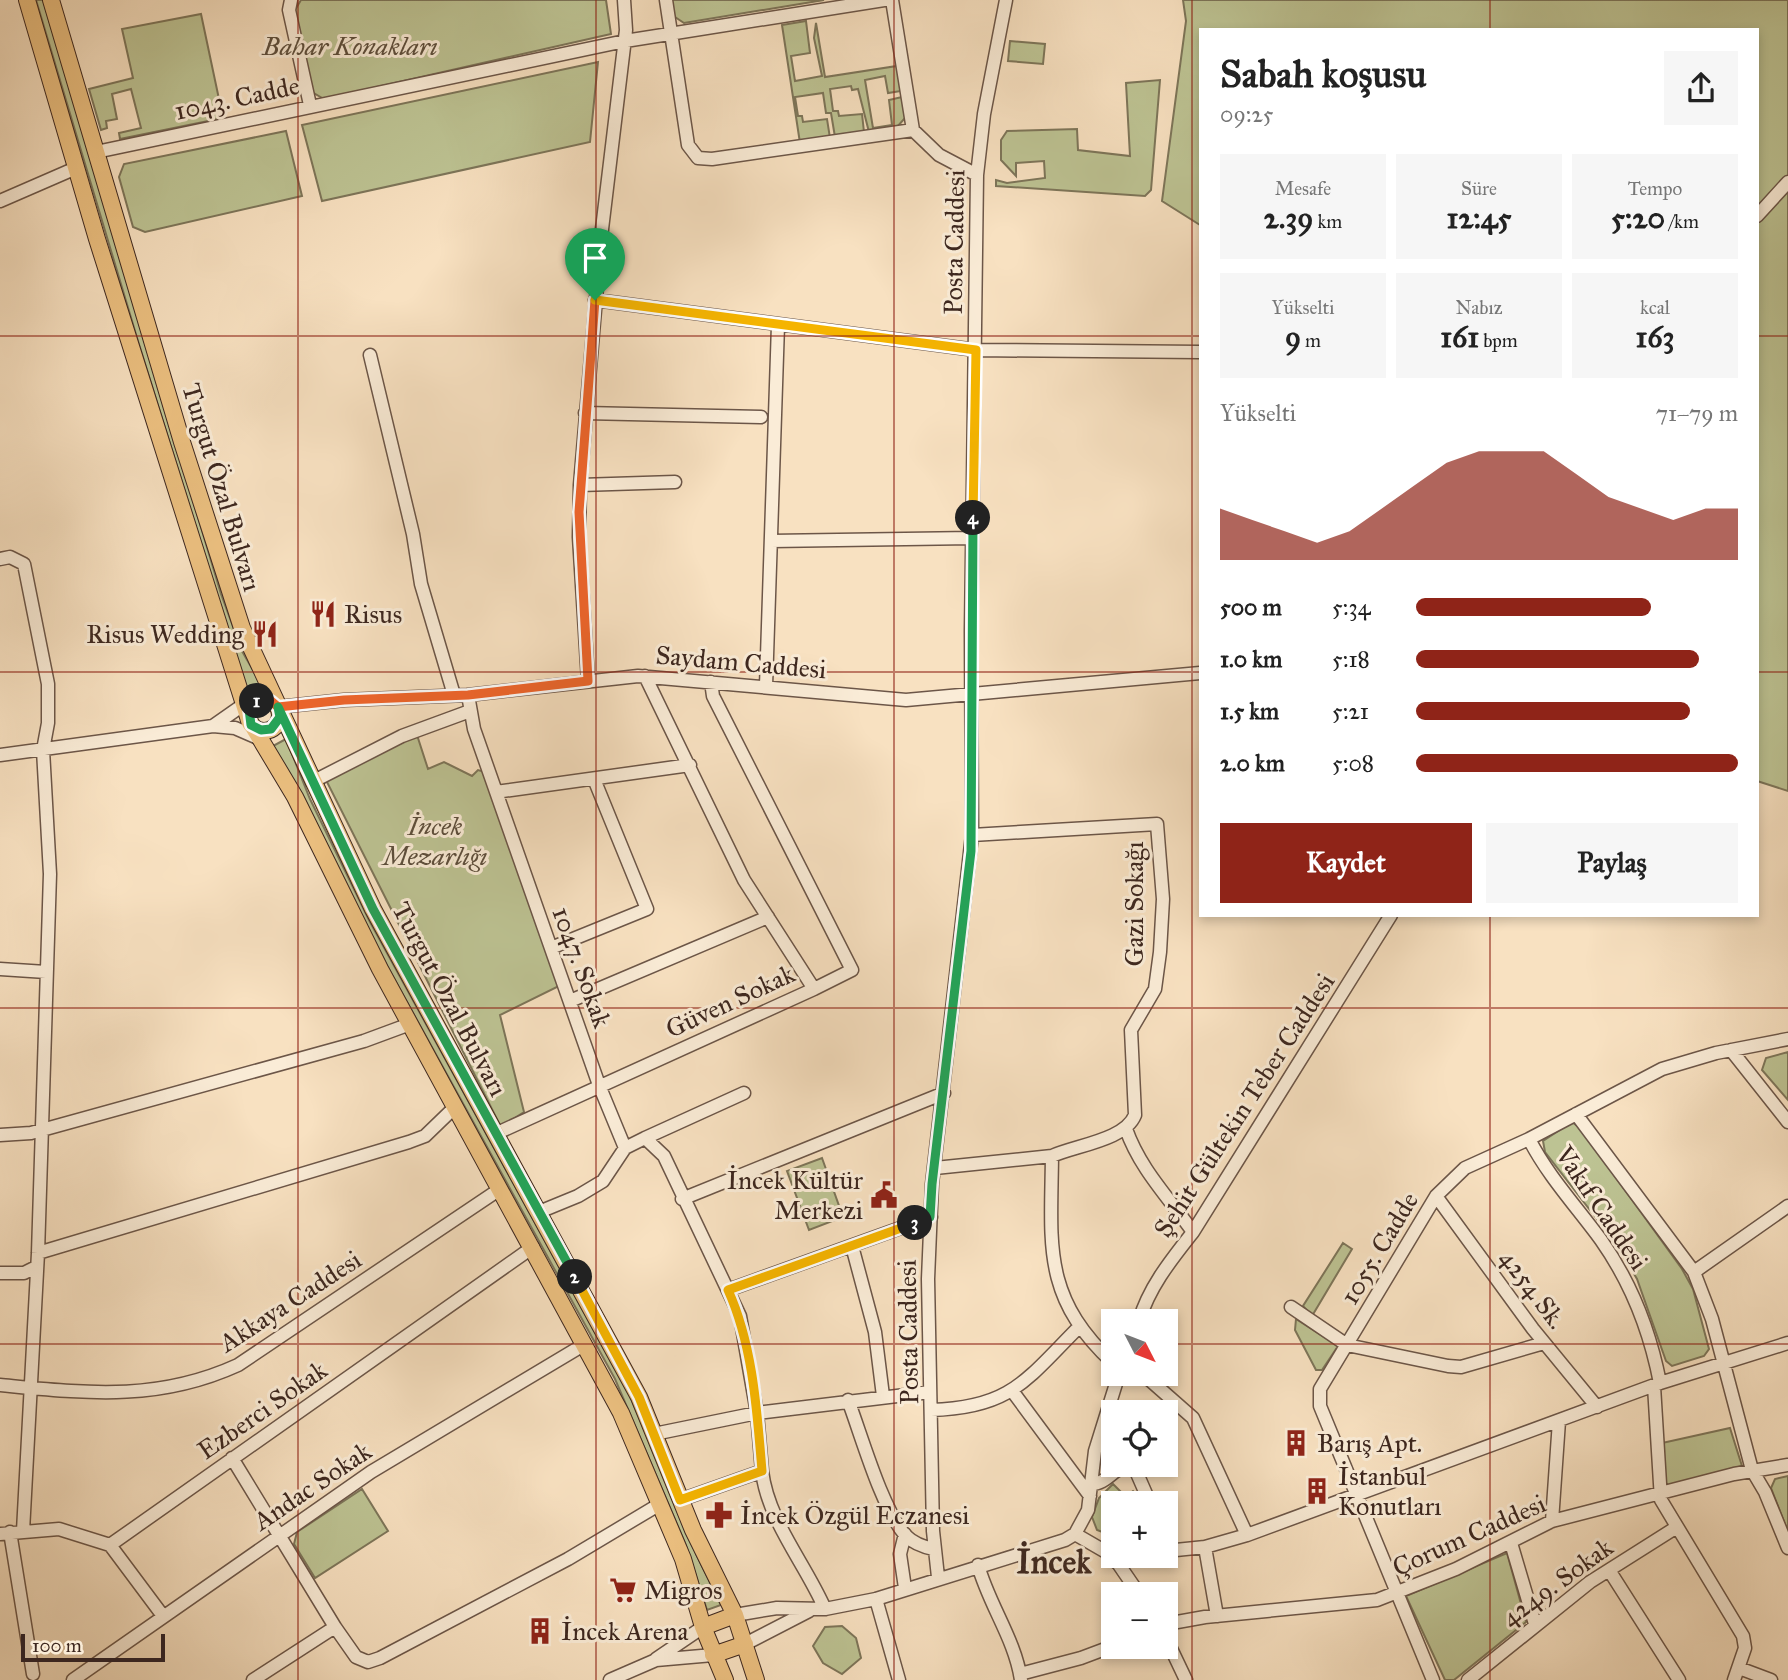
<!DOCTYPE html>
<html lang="tr">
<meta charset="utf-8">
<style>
:root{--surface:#fff;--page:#f6f6f6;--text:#222;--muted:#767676;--accent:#8f2418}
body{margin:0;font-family:"IM FELL Great Primer",serif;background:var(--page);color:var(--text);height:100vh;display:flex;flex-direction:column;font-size:26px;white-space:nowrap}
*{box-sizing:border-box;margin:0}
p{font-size:23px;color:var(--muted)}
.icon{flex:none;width:38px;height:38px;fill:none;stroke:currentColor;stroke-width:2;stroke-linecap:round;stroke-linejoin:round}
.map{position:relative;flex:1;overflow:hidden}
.side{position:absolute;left:1199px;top:28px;width:560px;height:889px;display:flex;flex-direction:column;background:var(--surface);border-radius:0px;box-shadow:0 4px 10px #0003}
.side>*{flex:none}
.needle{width:46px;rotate:132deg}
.buttons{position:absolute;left:1101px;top:1309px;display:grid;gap:14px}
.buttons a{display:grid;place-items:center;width:77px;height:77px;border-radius:0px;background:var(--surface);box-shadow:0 4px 10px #0003;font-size:35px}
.scale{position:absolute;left:21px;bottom:18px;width:144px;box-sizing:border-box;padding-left:7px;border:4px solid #3d271f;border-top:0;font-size:19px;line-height:24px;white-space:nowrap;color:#3d271f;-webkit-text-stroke:5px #faecd7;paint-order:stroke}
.pin{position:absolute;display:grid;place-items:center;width:60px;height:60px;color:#fff;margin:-72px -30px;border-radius:50% 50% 50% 0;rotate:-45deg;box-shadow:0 0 7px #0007}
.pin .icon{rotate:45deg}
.km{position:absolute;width:35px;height:35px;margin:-18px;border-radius:50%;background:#222;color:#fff;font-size:19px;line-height:35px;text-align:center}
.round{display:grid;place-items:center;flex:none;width:74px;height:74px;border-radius:0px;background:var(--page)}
.summary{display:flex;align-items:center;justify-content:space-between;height:119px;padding:0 21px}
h1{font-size:38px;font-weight:700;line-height:52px}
.stats{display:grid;grid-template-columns:repeat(3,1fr);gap:10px;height:119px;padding:7px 21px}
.stats div{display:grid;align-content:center;border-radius:0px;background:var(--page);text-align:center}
.stats b{font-size:30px;font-weight:700}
.stats small{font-size:19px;font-weight:400}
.stats p{font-size:19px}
.chart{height:196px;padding:14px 21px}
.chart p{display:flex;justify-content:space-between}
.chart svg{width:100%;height:126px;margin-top:7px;fill:var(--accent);opacity:.7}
.button{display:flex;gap:14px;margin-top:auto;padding:14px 21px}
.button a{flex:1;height:80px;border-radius:0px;background:var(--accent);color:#fff;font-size:28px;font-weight:700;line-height:80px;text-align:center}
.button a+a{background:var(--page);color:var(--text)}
ul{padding:0 21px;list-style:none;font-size:23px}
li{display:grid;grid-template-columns:112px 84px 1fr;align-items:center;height:52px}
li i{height:18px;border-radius:9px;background:var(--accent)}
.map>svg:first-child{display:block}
</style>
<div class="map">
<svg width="1788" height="1680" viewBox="0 0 1788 1680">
<rect width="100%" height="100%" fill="#f8e1c1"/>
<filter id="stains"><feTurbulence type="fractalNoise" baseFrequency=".00286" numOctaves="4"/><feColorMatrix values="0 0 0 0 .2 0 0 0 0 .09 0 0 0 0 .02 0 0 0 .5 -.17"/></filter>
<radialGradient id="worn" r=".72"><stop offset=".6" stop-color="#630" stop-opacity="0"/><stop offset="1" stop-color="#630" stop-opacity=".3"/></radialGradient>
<path fill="#bdc393" stroke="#7d7559" stroke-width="2" d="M 36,0 L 43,0 L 221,594 L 242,651 L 262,686 L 247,691 L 138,341 Z
M 301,0 L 606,0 L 611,34 L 324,99 L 312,92 L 295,10 Z
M 670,0 L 824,0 L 684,23 L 672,15 Z
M 1183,0 L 1788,0 L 1788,791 L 1757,781 L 1757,30 L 1200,30 L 1200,225 L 1162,201 L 1186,21 Z
M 201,14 L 223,118 L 120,139 L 119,133 L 141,128 L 131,89 L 112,94 L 117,119 L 106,121 L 107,128 L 101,130 L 89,89 L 133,78 L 122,29 Z
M 806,21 L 810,53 L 791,56 L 795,81 L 822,76 L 814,38 L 816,23 L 825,77 L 897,66 L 901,91 L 888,93 L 885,76 L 865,80 L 873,128 L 892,125 L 889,100 L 902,97 L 905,118 L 897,127 L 869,132 L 858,89 L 852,90 L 851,86 L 830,89 L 833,111 L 838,111 L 839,116 L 862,114 L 864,132 L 835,137 L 831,113 L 826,113 L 823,93 L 795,97 L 798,116 L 802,116 L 803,122 L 827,119 L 830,138 L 800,143 L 782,25 Z
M 1010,41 L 1045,44 L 1043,64 L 1008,61 Z
M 598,62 L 590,142 L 322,201 L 302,125 Z
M 1160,80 L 1151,190 L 1145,196 L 996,186 L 996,180 L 1007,183 L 1045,178 L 1044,161 L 1016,163 L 1016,176 L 1001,160 L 1001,140 L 1007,131 L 1077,129 L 1078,150 L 1130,156 L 1126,83 Z
M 286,131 L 302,196 L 145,232 L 133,227 L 119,177 L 124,164 Z
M 417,735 L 428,769 L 444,762 L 472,776 L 478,770 L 485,772 L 559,986 L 500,1015 L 524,1112 L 501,1127 L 326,780 Z
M 286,739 L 310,799 L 370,922 L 630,1396 L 697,1556 L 721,1605 L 707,1610 L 686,1545 L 615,1379 L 380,953 L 273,746 Z
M 1788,1052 L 1788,1100 L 1762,1070 L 1766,1058 Z
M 1572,1122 L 1580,1128 L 1682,1269 L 1693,1289 L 1709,1349 L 1704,1356 L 1672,1366 L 1666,1361 L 1637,1279 L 1617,1245 L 1545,1152 L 1543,1141 Z
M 822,1158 L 843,1217 L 809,1230 L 787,1171 Z
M 1343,1243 L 1352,1249 L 1312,1316 L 1303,1306 Z
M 1296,1319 L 1338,1346 L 1322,1370 L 1316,1370 L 1295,1330 Z
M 1730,1428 L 1742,1466 L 1666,1486 L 1662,1443 Z
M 1788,1476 L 1788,1532 L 1771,1488 L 1775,1479 Z
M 1113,1484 L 1126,1497 L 1133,1491 L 1145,1503 L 1113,1503 L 1113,1536 L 1097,1530 L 1092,1517 L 1099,1498 Z
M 362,1489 L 388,1531 L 315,1578 L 294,1544 L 297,1532 Z
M 1507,1553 L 1526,1622 L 1454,1680 L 1445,1680 L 1406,1596 Z
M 842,1626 L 856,1638 L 861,1658 L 842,1674 L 823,1663 L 813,1646 L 825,1627 Z"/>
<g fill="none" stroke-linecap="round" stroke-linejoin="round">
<defs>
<path id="minor" d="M 291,0 L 289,10 L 310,105
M 666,0 L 688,145 L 698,158 L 712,159 L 913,130
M 892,0 L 913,130 L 939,155 L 977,175
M 96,152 L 625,41 L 884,0
M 0,201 L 76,168
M 1757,216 L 1788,182
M 595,300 L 976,350 L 1200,352
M 370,355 L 413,534 L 421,584 L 454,695
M 585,413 L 761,417
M 580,485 L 675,482
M 771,541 L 972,538
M 0,559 L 10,557 L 24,564 L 48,684 L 48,723 L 43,750 L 50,874 L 38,1253 L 23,1531
M 588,681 L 579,537 L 580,485 L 602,229 L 626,30 L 624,0
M 711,682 L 713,696 L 852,970 L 814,989
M 766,686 L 778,325
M 468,695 L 474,729 L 599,1085 L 625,1148 L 603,1181 L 578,1196 L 539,1212
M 278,707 L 344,700 L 468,695 L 638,676 L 906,700 L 1200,673
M 213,726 L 243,705
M 0,755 L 213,726 L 235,728 L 258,738
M 312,782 L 402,736 L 470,711
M 496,792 L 690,765
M 972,835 L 1157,824 L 1163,899 L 1160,952 L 1155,989 L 1131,1030 L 1135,1115 C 1125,1140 1077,1145 1052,1156 C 1051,1246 1042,1297 1113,1363
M 551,948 L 647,909 L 594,779
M 0,969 L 46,972
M 570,1001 L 768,917
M 1731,1050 L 1788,1122
M 1576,1114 L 1694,1272 L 1712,1319 L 1752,1470 L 1765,1492 L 1788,1548
M 1126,1129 C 1140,1169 1169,1198 1193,1232
M 495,1134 L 814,989 L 744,880 L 645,676
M 0,1135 L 31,1133 L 364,1041 L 410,1024
M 645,1138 L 744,1093
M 1529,1139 C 1548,1176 1576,1206 1601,1240 C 1632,1284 1650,1331 1660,1383
M 625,1148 L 645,1138 L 664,1156 L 740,1316 L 757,1413 L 762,1471 L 680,1500
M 935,1168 L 1052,1156
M 1436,1196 L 1533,1329 L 1597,1407
M 682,1199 L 944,1093
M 852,1246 L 875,1332 L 883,1396
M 38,1253 L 409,1142 L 425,1136 L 455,1107
M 1694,1272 L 1788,1206
M 0,1273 L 24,1273 L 36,1267
M 728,1290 L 931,1217
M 1291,1307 L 1347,1345 L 1448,1366 L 1461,1367 L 1544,1343
M 1139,1321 C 1149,1287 1171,1260 1193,1232 L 1391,915
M 1143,1374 L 1193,1418 L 1247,1535
M 0,1385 C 86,1393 157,1402 238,1365 L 500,1189
M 1654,1386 L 1661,1500 L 1743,1636 L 1745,1648 L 1734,1680
M 1013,1392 L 1090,1496
M 848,1400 C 862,1437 881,1506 905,1535 C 913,1543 923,1547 934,1549
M 931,1410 C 1011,1408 1026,1380 1079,1327
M 654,1434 L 757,1413 L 930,1392
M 232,1458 L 335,1627 L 253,1680
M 762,1471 C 768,1521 805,1563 825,1609
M 1091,1484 C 1108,1484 1114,1466 1130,1466 L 1136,1471 L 1150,1503
M 1552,1521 L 1559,1421
M 10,1532 L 33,1674
M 0,1534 L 59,1529 L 110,1545 L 533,1247
M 1075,1534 L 1113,1556 L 1139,1594
M 1511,1543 L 1535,1624
M 110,1545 L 163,1616
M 1205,1547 L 1217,1616
M 1166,1551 L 1205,1547 L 1247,1535 L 1660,1383 L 1788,1343
M 1117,1563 L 1137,1556
M 978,1565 C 989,1605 1015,1639 1021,1680
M 1609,1570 L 1679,1680
M 938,1577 L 933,1531 L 928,1279 L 932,1184 L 972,835 L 971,631 L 977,175 L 984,114 L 1006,0
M 905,1588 L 900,1554 L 905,1534
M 876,1599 L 899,1680
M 735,1615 L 777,1608 L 825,1609 L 876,1599 L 1065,1540 L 1075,1534 L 1088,1510 L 1095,1451 L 1119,1374
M 1166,1624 L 1205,1617 L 1377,1600 L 1456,1569 L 1552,1521 L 1734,1474 L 1788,1465
M 335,1627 L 356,1657 L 368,1662 L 380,1658 L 568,1559 L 660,1504
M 1166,1638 L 1186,1680
M 745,1644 L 809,1611
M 656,1659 L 703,1627
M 1739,1668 L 1771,1680
M 1020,1674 L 1081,1658 L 1113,1646
M 73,1680 L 371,1472 L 585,1344
M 610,1680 L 656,1660 L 713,1655
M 1433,1680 L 1320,1406 L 1320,1389 L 1436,1196 L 1465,1168 L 1529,1139 L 1662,1069 L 1716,1053 L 1788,1039
M 1468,1680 L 1590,1582 L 1677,1527"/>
<path id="major" d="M 27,0 L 97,239 L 249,720 L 295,797 L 380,969 L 621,1413 L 683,1559 L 703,1627 L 725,1680
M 51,0 L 182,442 L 242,628 L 373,909 L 639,1397 L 693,1530 L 735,1615 L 756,1680
M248 715a16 16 0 1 1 32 0a16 16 0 1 1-32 0Z
M 703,1627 L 735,1615
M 713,1655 L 745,1644"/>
</defs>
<use href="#minor" stroke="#6c5648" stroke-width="15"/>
<use href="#major" stroke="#3d271f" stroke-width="18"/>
<use href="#minor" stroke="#faecd7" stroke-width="12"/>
<use href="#major" stroke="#ecc080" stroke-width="16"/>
</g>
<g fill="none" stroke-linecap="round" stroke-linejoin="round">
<defs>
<path id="split-1" d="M 257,701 L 271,701 L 278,707 L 344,700 L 468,695 L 588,681 L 579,512 L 595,300"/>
<path id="split-2" d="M 257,701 L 249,709 L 251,725 L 261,730 L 271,729 L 280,717 L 278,707 L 373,909 L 575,1277"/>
<path id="split-3" d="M 575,1277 L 639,1397 L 680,1500 L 762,1471 C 757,1411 753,1345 728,1290 L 915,1223"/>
<path id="split-4" d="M 915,1223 L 930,1217 L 932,1184 L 971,851 L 973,518"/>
<path id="split-5" d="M 595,300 L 976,350 L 973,518"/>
</defs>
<use href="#split-1" stroke="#fff" stroke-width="14"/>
<use href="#split-2" stroke="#fff" stroke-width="14"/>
<use href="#split-3" stroke="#fff" stroke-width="14"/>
<use href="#split-4" stroke="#fff" stroke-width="14"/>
<use href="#split-5" stroke="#fff" stroke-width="14"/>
<use href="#split-1" stroke="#f0652b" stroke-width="9"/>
<use href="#split-2" stroke="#22a559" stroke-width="9"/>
<use href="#split-3" stroke="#f5b400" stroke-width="9"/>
<use href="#split-4" stroke="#22a559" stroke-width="9"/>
<use href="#split-5" stroke="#f5b400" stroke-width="9"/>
</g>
<path fill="none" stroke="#8f2418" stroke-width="2" stroke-opacity="0.55" d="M 298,0 L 298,1680M 596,0 L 596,1680M 894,0 L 894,1680M 1192,0 L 1192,1680M 1490,0 L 1490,30M 0,336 L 1200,336M 1757,336 L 1788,336M 0,672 L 1200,672M 1757,672 L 1788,672M 1490,915 L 1490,1680M 0,1008 L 1788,1008M 0,1344 L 1113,1344M 1166,1344 L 1788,1344"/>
<defs>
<symbol id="restaurant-bare" viewBox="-9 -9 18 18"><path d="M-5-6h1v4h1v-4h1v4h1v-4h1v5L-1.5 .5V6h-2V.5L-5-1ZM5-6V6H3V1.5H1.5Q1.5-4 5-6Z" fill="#8f2418" stroke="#faecd7" stroke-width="2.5" paint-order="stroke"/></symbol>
<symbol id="civic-bare" viewBox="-9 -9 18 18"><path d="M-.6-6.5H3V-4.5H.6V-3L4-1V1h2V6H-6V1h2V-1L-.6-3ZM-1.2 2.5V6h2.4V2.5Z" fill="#8f2418" stroke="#faecd7" stroke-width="2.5" paint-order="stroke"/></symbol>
<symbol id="building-bare" viewBox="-9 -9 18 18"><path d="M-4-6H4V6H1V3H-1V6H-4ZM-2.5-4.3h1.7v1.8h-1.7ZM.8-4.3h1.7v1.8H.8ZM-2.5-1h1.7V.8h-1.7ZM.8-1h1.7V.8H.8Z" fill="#8f2418" stroke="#faecd7" stroke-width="2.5" paint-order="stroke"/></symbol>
<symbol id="pharmacy-bare" viewBox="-9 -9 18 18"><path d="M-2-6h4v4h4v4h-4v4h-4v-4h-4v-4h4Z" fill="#8f2418" stroke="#faecd7" stroke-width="2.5" paint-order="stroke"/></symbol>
<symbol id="supermarket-bare" viewBox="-9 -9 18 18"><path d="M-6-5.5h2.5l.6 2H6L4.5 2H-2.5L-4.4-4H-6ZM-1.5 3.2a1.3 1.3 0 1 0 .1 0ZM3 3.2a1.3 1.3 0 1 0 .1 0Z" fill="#8f2418" stroke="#faecd7" stroke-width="2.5" paint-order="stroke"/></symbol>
</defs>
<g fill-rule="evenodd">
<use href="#restaurant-bare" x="304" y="595" width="38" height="38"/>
<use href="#restaurant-bare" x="246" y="615" width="38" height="38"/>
<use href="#civic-bare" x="865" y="1176" width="38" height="38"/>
<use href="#building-bare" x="1277" y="1424" width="38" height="38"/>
<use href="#building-bare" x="1298" y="1472" width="38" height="38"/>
<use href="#pharmacy-bare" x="700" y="1496" width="38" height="38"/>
<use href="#supermarket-bare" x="604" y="1571" width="38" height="38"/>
<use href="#building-bare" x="521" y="1612" width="38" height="38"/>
</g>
<g text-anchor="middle" stroke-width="6" stroke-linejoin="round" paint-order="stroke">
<g font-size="26" font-style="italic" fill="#5d4e3c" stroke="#faecd7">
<text x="350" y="55">Bahar Konakları</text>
<text x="435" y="835">İncek<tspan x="435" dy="30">Mezarlığı</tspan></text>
</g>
<g font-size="26" fill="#3d271f" stroke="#faecd7">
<text transform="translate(237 98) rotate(-12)" y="9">1043. Cadde</text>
<text transform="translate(954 242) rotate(-89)" y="9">Posta Caddesi</text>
<text transform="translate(222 487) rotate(73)" y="9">Turgut Özal Bulvarı</text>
<text transform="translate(741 662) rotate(5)" y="9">Saydam Caddesi</text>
<text transform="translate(1134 904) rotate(-90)" y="9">Gazi Sokağı</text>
<text transform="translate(582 967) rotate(70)" y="9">1047. Sokak</text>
<text transform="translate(450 999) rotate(62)" y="9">Turgut Özal Bulvarı</text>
<text transform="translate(730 1001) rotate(-25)" y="9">Güven Sokak</text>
<text transform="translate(1244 1105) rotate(-57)" y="9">Şehit Gültekin Teber Caddesi</text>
<text transform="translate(1602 1208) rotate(56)" y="9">Vakıf Caddesi</text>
<text transform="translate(1379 1248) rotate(-59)" y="9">1055. Cadde</text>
<text transform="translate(1533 1289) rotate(53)" y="9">4254 Sk.</text>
<text transform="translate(290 1301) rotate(-33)" y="9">Akkaya Caddesi</text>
<text transform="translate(908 1332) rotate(-91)" y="9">Posta Caddesi</text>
<text transform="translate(262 1410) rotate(-35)" y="9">Ezberci Sokak</text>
<text transform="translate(312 1486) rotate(-34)" y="9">Andac Sokak</text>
<text transform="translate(1469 1535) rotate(-24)" y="9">Çorum Caddesi</text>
<text transform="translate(1557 1582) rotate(-36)" y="9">4249. Sokak</text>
</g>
<g font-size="26" fill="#3d271f" stroke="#faecd7" text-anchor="start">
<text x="344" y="623">Risus</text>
<text x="244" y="643" text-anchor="end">Risus Wedding</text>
<text x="863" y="1189" text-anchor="end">İncek Kültür<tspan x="863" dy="30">Merkezi</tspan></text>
<text x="1317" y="1452">Barış Apt.</text>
<text x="1338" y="1485">İstanbul<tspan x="1338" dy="30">Konutları</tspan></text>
<text x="740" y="1524">İncek Özgül Eczanesi</text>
<text x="644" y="1599">Migros</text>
<text x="561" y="1640">İncek Arena</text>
</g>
<g font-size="33" font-weight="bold" fill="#3d271f" stroke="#faecd7">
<text x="1054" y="1573">İncek</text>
</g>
</g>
<rect width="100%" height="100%" filter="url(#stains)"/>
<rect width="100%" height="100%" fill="url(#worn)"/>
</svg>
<div class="buttons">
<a><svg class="needle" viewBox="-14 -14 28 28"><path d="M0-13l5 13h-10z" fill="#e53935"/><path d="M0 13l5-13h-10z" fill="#767676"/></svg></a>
<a><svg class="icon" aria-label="locate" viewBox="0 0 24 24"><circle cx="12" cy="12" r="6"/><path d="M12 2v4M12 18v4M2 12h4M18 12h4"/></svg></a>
<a>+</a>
<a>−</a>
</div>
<div class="scale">100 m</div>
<div class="pin" style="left:595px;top:300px;background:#1e9e55"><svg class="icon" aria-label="arrive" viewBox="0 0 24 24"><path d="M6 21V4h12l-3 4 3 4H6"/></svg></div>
<b class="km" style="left:257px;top:701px">1</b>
<b class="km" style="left:575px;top:1277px">2</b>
<b class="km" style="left:915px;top:1223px">3</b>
<b class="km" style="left:973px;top:518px">4</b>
<section class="side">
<div class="summary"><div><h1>Sabah koşusu</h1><p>09:25</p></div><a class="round"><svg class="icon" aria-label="share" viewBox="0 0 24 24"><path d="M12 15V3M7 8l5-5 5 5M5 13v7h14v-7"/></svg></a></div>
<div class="stats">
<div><p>Mesafe</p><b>2.39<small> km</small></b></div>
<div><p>Süre</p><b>12:45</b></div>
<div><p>Tempo</p><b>5:20<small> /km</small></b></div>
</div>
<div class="stats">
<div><p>Yükselti</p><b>9<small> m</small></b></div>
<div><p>Nabız</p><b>161<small> bpm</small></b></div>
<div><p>kcal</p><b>163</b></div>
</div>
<div class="chart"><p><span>Yükselti</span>71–79 m</p>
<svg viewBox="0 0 160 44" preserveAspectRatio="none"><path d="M0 44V26L10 30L20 34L30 38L40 34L50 26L60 18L70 10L80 6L90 6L100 6L110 14L120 22L130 26L140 30L150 26L160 26V44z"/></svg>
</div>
<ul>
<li><b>500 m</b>5:34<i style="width:73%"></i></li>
<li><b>1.0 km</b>5:18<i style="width:88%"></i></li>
<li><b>1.5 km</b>5:21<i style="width:85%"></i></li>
<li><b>2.0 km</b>5:08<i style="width:100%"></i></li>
</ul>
<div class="button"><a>Kaydet</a><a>Paylaş</a></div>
</section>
</div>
